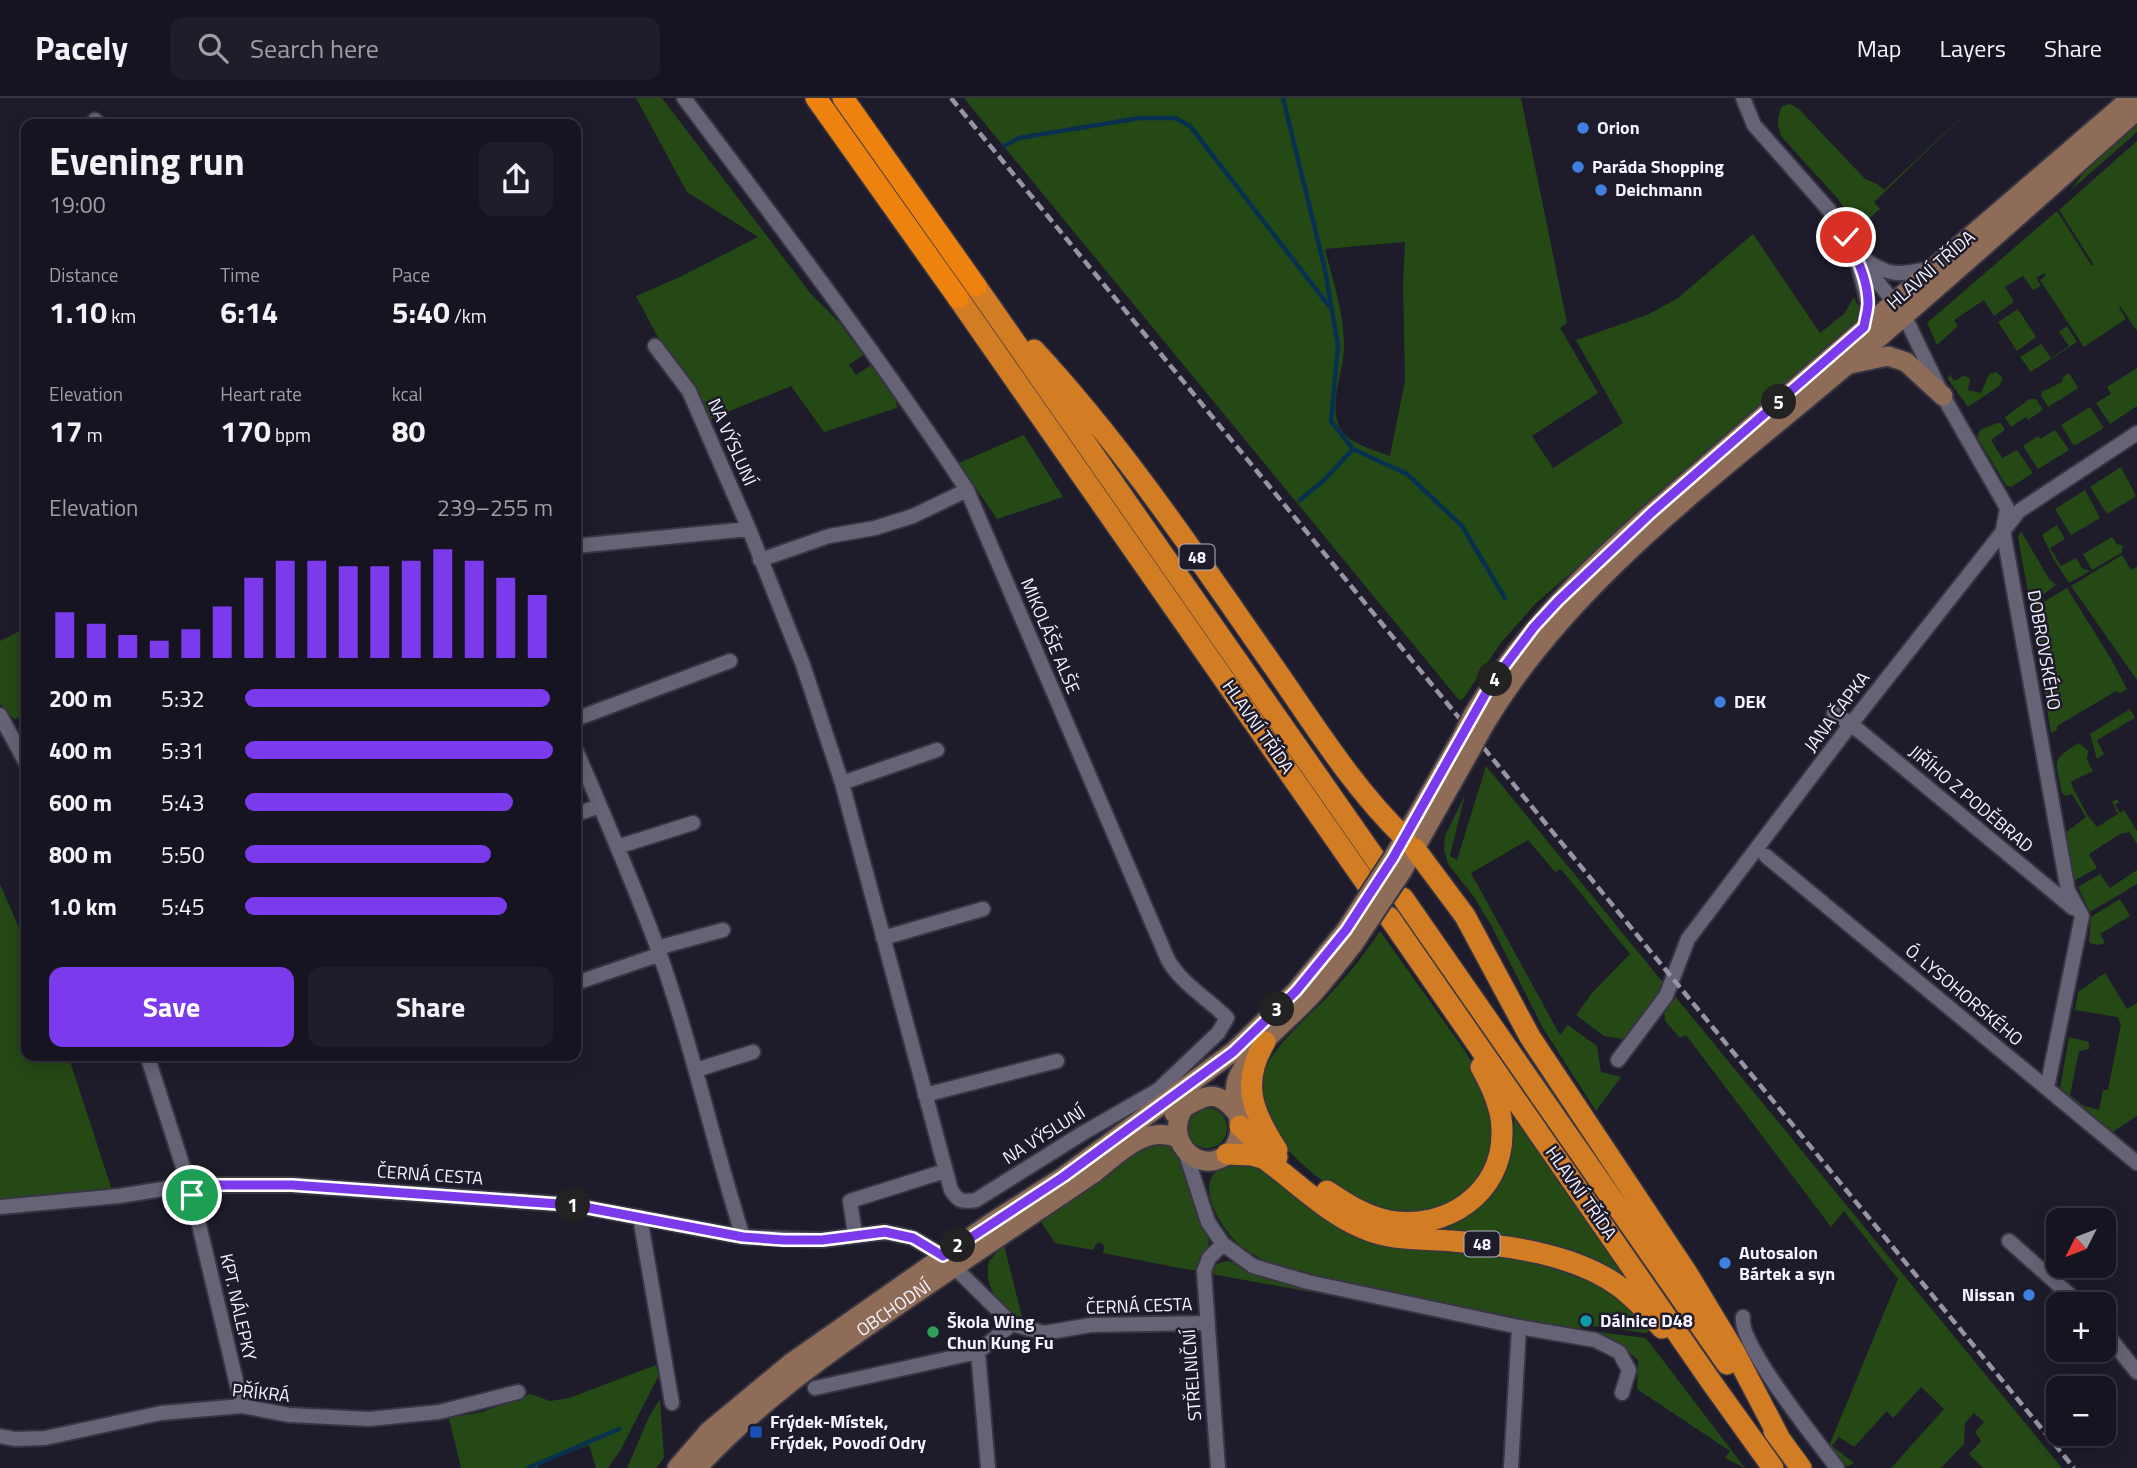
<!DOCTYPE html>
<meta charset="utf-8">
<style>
:root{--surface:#161420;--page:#1f1d29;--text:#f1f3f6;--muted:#9e9ea5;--line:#35333e;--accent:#7c3aed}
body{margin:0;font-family:"Titillium Web",sans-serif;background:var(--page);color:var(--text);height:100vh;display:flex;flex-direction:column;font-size:26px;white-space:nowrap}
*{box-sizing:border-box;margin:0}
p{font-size:23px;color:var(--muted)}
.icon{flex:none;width:38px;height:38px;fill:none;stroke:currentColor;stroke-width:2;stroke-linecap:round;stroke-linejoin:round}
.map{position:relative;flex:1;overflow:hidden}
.details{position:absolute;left:21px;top:21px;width:560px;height:942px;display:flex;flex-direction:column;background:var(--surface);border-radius:14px;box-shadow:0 4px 18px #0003,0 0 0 2px var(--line)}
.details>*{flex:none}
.needle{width:46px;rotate:228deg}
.tools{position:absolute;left:2046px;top:1110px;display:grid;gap:14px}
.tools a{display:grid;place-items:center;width:70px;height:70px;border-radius:14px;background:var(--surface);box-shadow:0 4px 18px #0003,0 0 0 2px var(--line);font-size:35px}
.pin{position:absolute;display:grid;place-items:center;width:60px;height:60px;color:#fff;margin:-30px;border:4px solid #fff;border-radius:50%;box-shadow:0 2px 7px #0007}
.km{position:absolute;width:35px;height:35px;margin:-18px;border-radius:50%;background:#222;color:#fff;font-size:19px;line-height:35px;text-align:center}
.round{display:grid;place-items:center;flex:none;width:74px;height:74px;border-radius:14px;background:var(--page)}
.summary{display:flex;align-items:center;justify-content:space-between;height:119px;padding:0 28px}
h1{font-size:38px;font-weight:700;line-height:52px}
.metrics{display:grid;grid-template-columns:repeat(3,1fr);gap:10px;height:119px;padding:7px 28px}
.metrics div{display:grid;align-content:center}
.metrics b{font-size:30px;font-weight:700}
.metrics small{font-size:19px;font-weight:400}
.metrics p{font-size:19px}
.chart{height:196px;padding:14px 28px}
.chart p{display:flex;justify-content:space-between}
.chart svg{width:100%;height:126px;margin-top:7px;stroke:var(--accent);stroke-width:6}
.action{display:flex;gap:14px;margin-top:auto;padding:14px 28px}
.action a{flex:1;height:80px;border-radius:14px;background:var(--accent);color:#fff;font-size:28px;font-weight:700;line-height:80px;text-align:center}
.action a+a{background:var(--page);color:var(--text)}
ul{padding:0 28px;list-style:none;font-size:23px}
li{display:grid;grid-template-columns:112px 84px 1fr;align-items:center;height:52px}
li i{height:18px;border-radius:9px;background:var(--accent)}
header{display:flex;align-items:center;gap:42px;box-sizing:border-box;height:98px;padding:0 35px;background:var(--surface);border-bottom:2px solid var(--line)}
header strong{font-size:33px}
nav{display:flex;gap:38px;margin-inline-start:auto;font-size:24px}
.search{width:490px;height:63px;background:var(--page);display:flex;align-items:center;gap:18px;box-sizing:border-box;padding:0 24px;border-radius:14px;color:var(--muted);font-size:26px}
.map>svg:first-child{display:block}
</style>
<header>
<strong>Pacely</strong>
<div class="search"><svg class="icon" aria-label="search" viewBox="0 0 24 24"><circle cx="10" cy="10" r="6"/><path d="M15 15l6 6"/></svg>Search here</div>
<nav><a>Map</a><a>Layers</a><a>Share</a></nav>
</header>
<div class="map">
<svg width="2137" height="1370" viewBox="0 0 2137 1370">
<rect width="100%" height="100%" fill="#1e1b2b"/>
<path fill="#244915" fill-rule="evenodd" d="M 636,0 L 662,0 L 811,196 L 839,224 L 863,257 L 849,267 L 856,277 L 871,267 L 895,298 L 897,310 L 824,334 L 791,288 L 706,323 L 661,245 L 636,198 L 682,178 L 758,139 L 687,94 Z
M 964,0 L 1521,0 L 1567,225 L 1560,230 L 1598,295 L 1532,338 L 1553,370 L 1623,325 L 1576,242 L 1647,217 L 1678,200 L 1753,136 L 1820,235 L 1844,216 L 1854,199 L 1861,214 L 1857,227 L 1535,506 L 1500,546 L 1463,601 L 1459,602 ZM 1405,144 L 1403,187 L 1405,283 L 1390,358 C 1379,354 1366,350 1355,344 C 1318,324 1345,278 1344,246 C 1344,214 1332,181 1325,151 Z
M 1982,0 L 1874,104 L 1880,111 L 1863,126 L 1853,123 L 1838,101 L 1781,38 C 1777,26 1777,19 1782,8 L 1790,6 L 1799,11 L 1865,81 L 1877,86 L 1884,92 Z
M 2137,26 L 2137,34 L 2070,93 L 2089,68 Z
M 2137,43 L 2137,233 L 2120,208 L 2119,209 L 2126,221 L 2084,249 L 2040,182 L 2046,178 L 2044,175 L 2036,180 L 2041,188 L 2033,192 L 2023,178 L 2005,189 L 2014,204 L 1994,218 L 1984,202 L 1954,222 L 1958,228 L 1937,247 L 1927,225 L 2057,113 L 2092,168 L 2094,167 L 2059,112 Z
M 2018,211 L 2036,239 L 2017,253 L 1998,224 Z
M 2067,228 L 2077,244 L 2031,274 L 2020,259 L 2041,246 L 2051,260 L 2069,248 L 2059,234 Z
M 2137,270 L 2137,308 L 2110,326 L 2096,305 L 2111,296 L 2107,289 Z
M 1948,273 L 1954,283 L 1963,278 L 1968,279 L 1970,282 L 1968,292 L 1981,295 L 1989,276 L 1996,274 L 2003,280 L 1999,288 L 1968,309 L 1947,280 L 1950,278 Z
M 2069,275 L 2078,290 L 2048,309 L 2041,297 L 2042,294 L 2062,284 L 2063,279 Z
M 2030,301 L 2036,301 L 2043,312 L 2028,322 L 2026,319 L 2011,329 L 2005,319 Z
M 2090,309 L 2104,330 L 2074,348 L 2061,327 Z
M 1997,325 L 2001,325 L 2005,332 L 1991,342 L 2002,360 L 2017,352 L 2033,375 L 2011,389 L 2006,387 L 1977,339 L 1980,332 Z
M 2055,332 L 2069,352 L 2038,371 L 2023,348 L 2038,338 L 2040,341 Z
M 1024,337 L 1063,399 L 997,421 L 959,365 Z
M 2121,369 L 2136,398 L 2107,416 L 2090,389 Z
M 2085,392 L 2100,420 L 2071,437 L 2055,411 Z
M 2057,427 L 2065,441 L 2050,450 L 2061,468 L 2076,460 L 2082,470 L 2090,473 L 2069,485 L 2053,460 L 2042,437 Z
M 2021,433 L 2049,481 L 2056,487 L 2038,500 L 2029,500 L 2018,439 Z
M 2112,439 L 2117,446 L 2123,448 L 2121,455 L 2092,472 L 2083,456 Z
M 2122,457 L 2131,472 L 2137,469 L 2137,582 L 2071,488 Z
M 2067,490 L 2111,561 L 2127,591 L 2120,595 L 2116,593 L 2057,628 L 2057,632 L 2051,635 L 2031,516 L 2037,508 Z
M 26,530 L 26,617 L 14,621 L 0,606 L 0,543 Z
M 2130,611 L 2135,620 L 2097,642 L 2104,656 L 2097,661 L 2090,636 Z
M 2079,645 L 2088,653 L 2087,662 L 2093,673 L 2072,683 L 2071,686 L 2088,718 L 2097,729 L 2118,716 L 2112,704 L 2117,701 L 2119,704 L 2115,707 L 2120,715 L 2124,712 L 2137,733 L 2137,746 L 2129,734 L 2120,736 L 2089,756 L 2097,770 L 2072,784 L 2065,735 L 2086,719 L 2072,696 L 2066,698 L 2062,695 C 2056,663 2049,663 2079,645 Z
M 1486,668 L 1665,887 L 1629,942 L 1604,938 L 1576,917 L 1592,895 L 1630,856 L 1561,771 L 1555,774 L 1528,742 L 1471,775 L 1560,937 L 1568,927 L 1597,948 L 1601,974 L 1621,979 L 1596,1013 L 1543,930 L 1491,827 L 1474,799 L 1448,766 L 1444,751 L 1445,738 L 1465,697 L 1450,758 L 1457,762 Z
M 2137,772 L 2137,786 L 2090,814 L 2078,789 L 2100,776 L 2110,790 Z
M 0,786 L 26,846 L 26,957 L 68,957 L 112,1092 L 0,1104 Z
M 2120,801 L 2130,818 L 2100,836 L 2105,845 C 2099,848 2094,847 2089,844 L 2091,819 Z
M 1380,833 C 1399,860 1419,888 1438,915 C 1457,942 1490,984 1494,1017 C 1497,1042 1490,1067 1473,1086 C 1463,1097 1451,1109 1435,1114 C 1426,1116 1396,1117 1388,1115 C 1336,1100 1253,1044 1262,981 C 1266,953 1312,916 1331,895 C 1349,876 1365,855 1380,833 Z
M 2105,875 L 2127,911 L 2137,905 L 2137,1018 L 2111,1035 L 2060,990 L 2069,939 L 2089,944 L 2089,951 L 2079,953 L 2070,997 L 2084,1008 L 2099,1012 L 2103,992 L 2108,992 L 2121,926 L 2117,919 L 2075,912 L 2078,894 Z
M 1674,897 L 2062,1370 L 1983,1370 L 1969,1356 L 1981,1343 L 1975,1334 L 1984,1324 L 1974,1315 L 1965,1325 L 1964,1346 L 1941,1370 L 1891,1370 L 1944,1311 L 1921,1289 L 1893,1320 L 1887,1313 L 1855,1348 L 1851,1347 L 1839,1339 L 1832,1348 L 1854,1365 L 1848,1368 L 1843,1367 L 1829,1348 L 1898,1181 L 1844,1113 L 1831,1129 L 1686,937 L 1680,940 L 1665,923 L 1664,912 Z
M1187 1030a20 20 0 1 1 40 0a20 20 0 1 1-40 0Z
M 1514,1015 L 1631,1185 L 1598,1165 L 1436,1135 C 1492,1112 1517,1076 1514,1015 Z
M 1142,1046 L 1170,1046 L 1186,1066 L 1196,1110 L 1209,1142 L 1208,1152 L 1200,1172 L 1190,1172 L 1103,1155 L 1104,1148 L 1100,1144 L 1096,1146 L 1093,1152 L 1055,1145 L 1041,1124 L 1115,1072 Z
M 1248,1062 L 1404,1149 L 1537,1164 L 1595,1186 L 1627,1208 L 1651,1232 L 1646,1235 L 1591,1228 L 1583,1228 L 1582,1233 L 1308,1177 C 1285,1171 1262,1164 1242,1149 C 1226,1137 1199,1097 1213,1077 C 1221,1066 1235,1065 1248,1062 Z
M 1004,1147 L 1023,1223 C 1000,1210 983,1190 989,1163 Z
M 1226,1163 L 1232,1164 L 1262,1180 L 1310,1190 L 1311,1194 L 1211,1176 L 1217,1166 Z
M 1590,1233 L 1646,1240 L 1745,1370 L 1725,1360 L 1730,1353 L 1637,1291 L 1638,1262 L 1617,1244 Z
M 656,1267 L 659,1277 L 620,1353 L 608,1370 L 596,1370 L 589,1347 L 538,1367 L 538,1370 L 461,1370 L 449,1320 L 482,1314 L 530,1296 L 550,1303 L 569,1300 Z
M 660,1301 L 664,1360 L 656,1370 L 627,1370 L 649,1319 Z"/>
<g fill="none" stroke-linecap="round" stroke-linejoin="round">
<path stroke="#08314f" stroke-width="4.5" d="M 1283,0 L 1325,172 L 1338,248 L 1331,323 L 1353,351 L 1407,376 L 1462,428 L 1505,500
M 1004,48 L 1019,40 L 1140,20 L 1175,20 L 1190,28 L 1329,208
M 1300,402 L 1323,383 L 1353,351
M 528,1370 L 619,1331"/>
<defs>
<path id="minor" d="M 1743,0 L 1754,27 L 1829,112 L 1854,154 L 1904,217 L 1943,298 L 2007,410 L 2003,432 L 2068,793 L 2082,818 L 2047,990
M 95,22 L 99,26
M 1857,162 L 1868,205 L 1864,229
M 1867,163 C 1894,181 1904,175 1934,170
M 655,248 L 689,293 L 749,431 L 803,567 L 842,685 L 951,1092 C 959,1104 962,1104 976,1102 L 1083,1035 L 1158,992 L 1218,935 L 1227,920 C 1207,900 1182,886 1168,862 L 967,392 C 878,257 781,129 684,0
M 576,448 L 749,431
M 760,462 L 829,438 L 875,430 L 913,418 L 967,392
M 1834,615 L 1851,626 L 2073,810
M 0,617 L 26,665
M 576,621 L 730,563
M 576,652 C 605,719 634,786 659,854 C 692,947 713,1045 743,1139
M 842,685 L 937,652
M 576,716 L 600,708
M 617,749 L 693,725
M 1766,758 L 2137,1065
M 883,840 L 983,811
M 576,885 L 655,858 L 664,848 L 723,832
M 147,957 L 192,1097 L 242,1308
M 1618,962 L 1666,898 L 1688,841 L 1851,626 L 2019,413 L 2137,335
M 696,972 L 753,954
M 925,997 L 1057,963
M 1185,1053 L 1208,1124 L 1223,1146 L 1253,1168 L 1308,1184 L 1519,1229 L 1595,1242 L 1619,1254 L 1629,1272 L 1622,1295
M 0,1109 L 119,1098 L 188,1087 L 292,1087 L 573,1107 L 743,1139 L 822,1142 L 885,1134 L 913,1140 L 943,1158 L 1012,1226 L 1044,1235 L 1091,1227 L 1208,1225
M 640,1119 L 672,1305
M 855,1136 L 850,1103 L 945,1073
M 2009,1143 L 2080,1206
M 1743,1219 C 1738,1246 1818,1344 1837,1370
M 2104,1233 L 2137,1274
M 978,1254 L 988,1370
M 815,1290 L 978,1254 L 1012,1226
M 0,1338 L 15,1341 L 45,1340 L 161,1315 L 242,1308 L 289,1317 L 369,1321 L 439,1314 L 518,1294
M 1218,1370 L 1204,1173 L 1209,1160 L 1223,1146
M 1511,1370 L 1519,1229"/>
<g id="secondary">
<path d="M 1850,266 L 1888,258 L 1906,264 L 1943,298"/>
<path d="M 1473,617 C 1541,502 1647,420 1747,332 C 1874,221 2003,110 2131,0"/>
<path d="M 1483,629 C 1569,483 1720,375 1848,266 C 1945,184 2039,99 2134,15"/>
<path d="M 1393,760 L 1462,639"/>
<path d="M 1402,773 L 1471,651"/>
<path d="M 1183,1011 C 1163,1046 1203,1081 1231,1053 C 1252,1031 1226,1003 1239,977 C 1254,948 1284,926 1307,902 C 1324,884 1339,864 1354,845"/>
<path d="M 1174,1015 C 1198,1004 1212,984 1236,1014"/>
<path d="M 677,1370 L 709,1333 L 791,1265 L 991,1125 L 1063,1079 L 1233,954 L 1296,893 L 1346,832"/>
<path id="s1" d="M 697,1370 C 754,1308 821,1260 891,1212 C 958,1166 1026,1121 1094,1075 C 1118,1056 1145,1026 1178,1040"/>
</g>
<path id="trunk" d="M 976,188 L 1379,766
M 958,200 L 1366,785
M 1034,252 C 1122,347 1195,456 1269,562 C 1312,623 1351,688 1405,740
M 1415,751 L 1465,818 L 1530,939 L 1687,1175 L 1734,1253 L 1781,1343
M 1403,800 L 1727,1266
M 1389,819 L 1712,1285 L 1773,1370
M 1265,944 C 1240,985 1253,1015 1277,1052
M 1240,1028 L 1263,1050 L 1277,1059
M 1227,1056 L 1252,1057 L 1263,1060 C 1300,1086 1329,1119 1373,1134 C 1398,1142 1426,1141 1452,1143 C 1506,1147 1576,1156 1620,1189 C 1636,1201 1649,1216 1662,1230
M 1327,1093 C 1347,1106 1366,1119 1390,1123 C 1446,1133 1502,1095 1502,1036 C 1503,1012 1492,989 1481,969
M 1774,1333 L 1801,1370"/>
<path id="motorway" d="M 816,0 L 958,200
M 843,0 L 976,188"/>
</defs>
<use href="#minor" stroke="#373542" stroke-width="18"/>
<use href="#secondary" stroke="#373542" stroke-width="23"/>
<use href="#trunk" stroke="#373542" stroke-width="24"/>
<use href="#motorway" stroke="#373542" stroke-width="24"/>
<use href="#minor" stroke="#666376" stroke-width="14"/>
<use href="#secondary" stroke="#8e6c57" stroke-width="19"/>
<use href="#trunk" stroke="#d27c23" stroke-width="21"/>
<use href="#motorway" stroke="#ed820e" stroke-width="21"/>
<path stroke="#9795a3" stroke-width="4.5" stroke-dasharray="10 5" stroke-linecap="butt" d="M 951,0 L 2074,1370"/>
<defs>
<path id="secondary-bridge" d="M 1462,639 L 1473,617
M 1471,651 L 1483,629
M 1346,832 L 1393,760
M 1354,845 L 1402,773"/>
</defs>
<use href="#secondary-bridge" stroke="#373542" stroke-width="23" stroke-linecap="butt"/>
<use href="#secondary-bridge" stroke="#8e6c57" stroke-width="19"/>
</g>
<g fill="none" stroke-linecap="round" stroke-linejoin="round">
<defs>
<path id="route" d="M 192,1097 L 188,1087 L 292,1087 L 573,1107 L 743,1139 L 784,1142 L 822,1142 L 885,1134 L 913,1140 L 943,1158 L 1063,1079 L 1233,954 L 1296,893 L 1346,832 L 1393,760 L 1491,586 L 1534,529 L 1558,503 L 1652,414 L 1864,229 C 1865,221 1868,213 1868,205 C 1868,184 1856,157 1846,139"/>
</defs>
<use href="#route" stroke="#fff" stroke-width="14"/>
<use href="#route" stroke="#7c3aed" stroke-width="9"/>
</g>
<g fill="#3f7fe0" stroke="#1e1b2b" stroke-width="2.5">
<circle cx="1583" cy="30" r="7"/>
<circle cx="1578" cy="69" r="7"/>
<circle cx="1601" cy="92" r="7"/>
<circle cx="1720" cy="604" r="7"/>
<circle cx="1725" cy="1165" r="7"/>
<circle cx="2029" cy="1197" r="7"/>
</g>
<circle fill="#0f9aa8" stroke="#1e1b2b" stroke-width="2.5" cx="1586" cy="1223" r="7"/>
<circle fill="#2e9e5b" stroke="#1e1b2b" stroke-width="2.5" cx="933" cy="1234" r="7"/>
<rect fill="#1a4fb4" stroke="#1e1b2b" stroke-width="2.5" x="749" y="1327" width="14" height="14" rx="3.5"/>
<g text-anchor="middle" stroke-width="5" stroke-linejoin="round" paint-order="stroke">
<g fill="#1e1b2b" stroke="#b4b2bf" stroke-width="2">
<rect x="1179.5" y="446.5" width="35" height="25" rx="5"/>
<rect x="1464.5" y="1133.5" width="35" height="25" rx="5"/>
</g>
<g font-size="16" font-weight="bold" fill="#f5f3ff">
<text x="1197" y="465">48</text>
<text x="1482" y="1152">48</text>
</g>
<g font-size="18" font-weight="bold" fill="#f5f3ff" stroke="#1e1b2b" text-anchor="start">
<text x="1597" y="36">Orion</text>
<text x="1592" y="75">Paráda Shopping</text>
<text x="1615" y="98">Deichmann</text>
<text x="1734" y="610">DEK</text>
<text x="1739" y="1161">Autosalon<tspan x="1739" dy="21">Bártek a syn</tspan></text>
<text x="2015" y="1203" text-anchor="end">Nissan</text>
<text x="1600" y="1229">Dálnice D48</text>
<text x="947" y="1230">Škola Wing<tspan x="947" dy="21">Chun Kung Fu</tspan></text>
<text x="770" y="1330">Frýdek-Místek,<tspan x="770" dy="21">Frýdek, Povodí Odry</tspan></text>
</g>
<g font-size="18" fill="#f5f3ff" stroke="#1e1b2b">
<text transform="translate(1931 172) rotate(-41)" y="6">HLAVNÍ TŘÍDA</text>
<text transform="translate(732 344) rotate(66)" y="6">NA VÝSLUNÍ</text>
<text transform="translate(1050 538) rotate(67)" y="6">MIKOLÁŠE ALŠE</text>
<text transform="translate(2044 552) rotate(80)" y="6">DOBROVSKÉHO</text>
<text transform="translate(1837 614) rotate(-53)" y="6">JANA ČAPKA</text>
<text transform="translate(1258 629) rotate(55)" y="6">HLAVNÍ TŘÍDA</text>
<text transform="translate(1971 701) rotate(40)" y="6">JIŘÍHO Z PODĚBRAD</text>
<text transform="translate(1964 897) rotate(40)" y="6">Ó. LYSOHORSKÉHO</text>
<text transform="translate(1044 1037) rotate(-32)" y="6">NA VÝSLUNÍ</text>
<text transform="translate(430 1077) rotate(4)" y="6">ČERNÁ CESTA</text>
<text transform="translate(1581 1095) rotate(55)" y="6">HLAVNÍ TŘÍDA</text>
<text transform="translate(1139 1208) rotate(-2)" y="6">ČERNÁ CESTA</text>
<text transform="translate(238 1209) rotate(77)" y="6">KPT. NÁLEPKY</text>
<text dy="6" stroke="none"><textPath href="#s1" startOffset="254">OBCHODNÍ</textPath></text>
<text transform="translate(1192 1277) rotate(-94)" y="6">STŘELNIČNÍ</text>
<text transform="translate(261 1295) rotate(6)" y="6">PŘÍKRÁ</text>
</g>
</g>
</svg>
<div class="tools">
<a><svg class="needle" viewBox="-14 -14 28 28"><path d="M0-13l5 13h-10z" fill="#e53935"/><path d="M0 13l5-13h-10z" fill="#9e9ea5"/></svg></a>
<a>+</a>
<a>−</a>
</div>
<div class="pin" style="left:192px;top:1097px;background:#1e9e55"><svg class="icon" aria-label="arrive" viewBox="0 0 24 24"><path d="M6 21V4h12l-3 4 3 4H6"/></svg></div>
<div class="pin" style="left:1846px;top:139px;background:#d93025"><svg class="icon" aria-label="check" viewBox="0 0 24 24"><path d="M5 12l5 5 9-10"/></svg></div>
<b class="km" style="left:573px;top:1107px">1</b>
<b class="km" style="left:958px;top:1147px">2</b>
<b class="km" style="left:1277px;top:911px">3</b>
<b class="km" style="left:1495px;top:581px">4</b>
<b class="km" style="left:1779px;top:304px">5</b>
<section class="details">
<div class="summary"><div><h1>Evening run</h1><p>19:00</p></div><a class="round"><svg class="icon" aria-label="share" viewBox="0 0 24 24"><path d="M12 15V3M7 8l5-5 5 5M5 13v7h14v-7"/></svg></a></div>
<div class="metrics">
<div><p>Distance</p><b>1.10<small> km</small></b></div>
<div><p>Time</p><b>6:14</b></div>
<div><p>Pace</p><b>5:40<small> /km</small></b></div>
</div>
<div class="metrics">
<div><p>Elevation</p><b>17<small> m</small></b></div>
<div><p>Heart rate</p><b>170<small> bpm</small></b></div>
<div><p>kcal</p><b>80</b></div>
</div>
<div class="chart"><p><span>Elevation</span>239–255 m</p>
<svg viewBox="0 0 160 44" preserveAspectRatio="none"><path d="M5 44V28M15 44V32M25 44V36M35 44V38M45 44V34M55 44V26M65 44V16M75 44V10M85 44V10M95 44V12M105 44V12M115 44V10M125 44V6M135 44V10M145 44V16M155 44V22"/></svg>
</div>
<ul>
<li><b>200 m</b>5:32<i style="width:99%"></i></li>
<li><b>400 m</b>5:31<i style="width:100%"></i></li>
<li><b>600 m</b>5:43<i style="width:87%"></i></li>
<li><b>800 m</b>5:50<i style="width:80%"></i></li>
<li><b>1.0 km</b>5:45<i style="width:85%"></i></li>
</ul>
<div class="action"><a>Save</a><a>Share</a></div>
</section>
</div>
